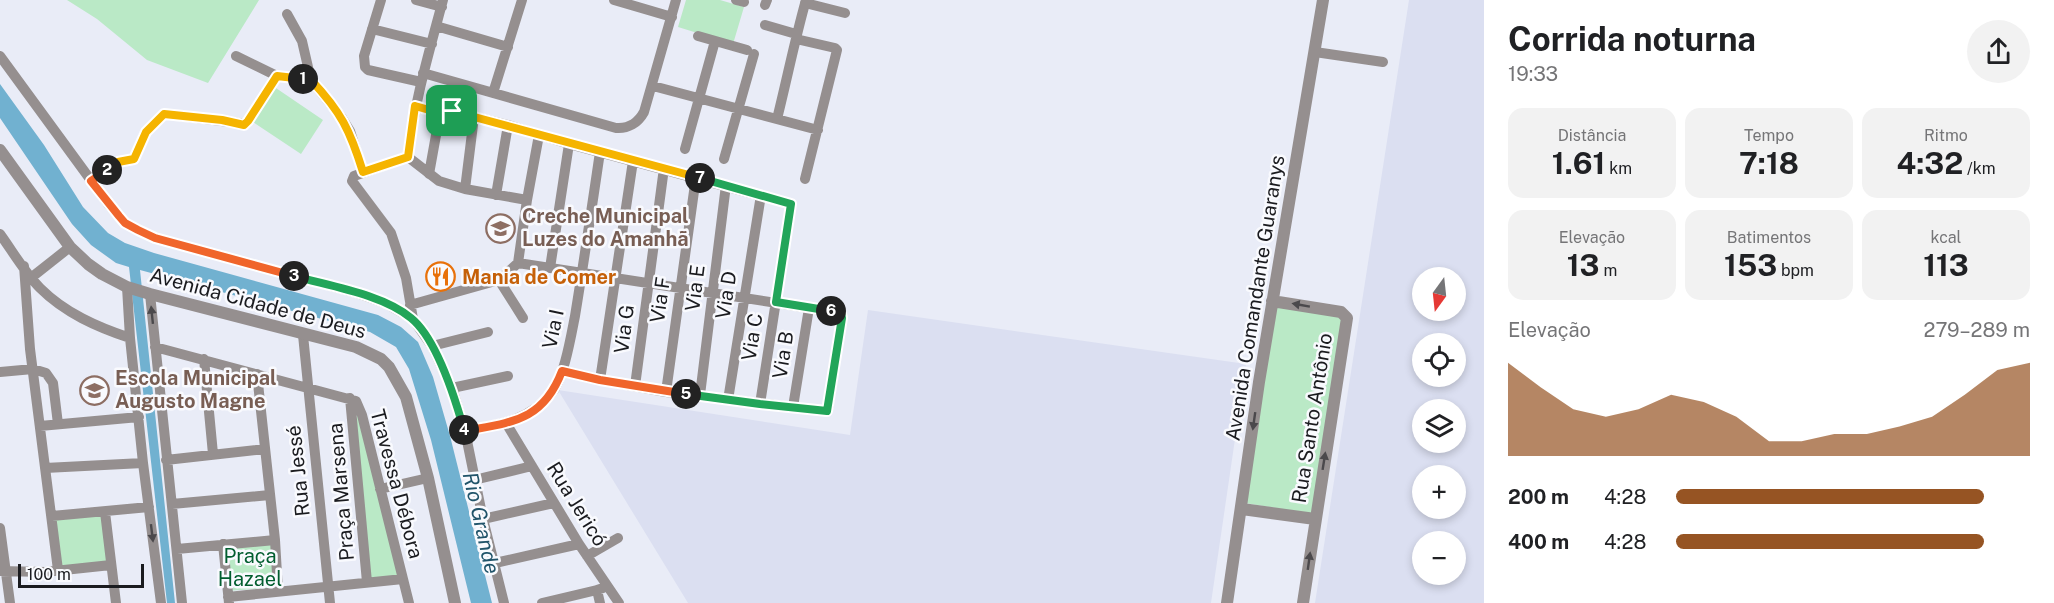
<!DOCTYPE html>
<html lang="pt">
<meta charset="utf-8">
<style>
:root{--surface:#fff;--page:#f2f2f2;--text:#202124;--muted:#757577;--accent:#965423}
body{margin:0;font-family:"Public Sans",sans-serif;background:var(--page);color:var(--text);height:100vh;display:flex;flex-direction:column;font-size:22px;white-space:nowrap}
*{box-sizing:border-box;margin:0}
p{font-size:20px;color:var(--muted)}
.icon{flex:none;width:33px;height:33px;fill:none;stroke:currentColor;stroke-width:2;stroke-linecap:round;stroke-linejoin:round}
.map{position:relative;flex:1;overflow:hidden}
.side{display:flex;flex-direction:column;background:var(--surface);width:570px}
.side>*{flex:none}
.needle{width:39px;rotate:195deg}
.fabs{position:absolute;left:1412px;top:267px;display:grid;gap:12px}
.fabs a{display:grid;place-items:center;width:54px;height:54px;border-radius:50%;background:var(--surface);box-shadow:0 3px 9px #0003;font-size:30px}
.scale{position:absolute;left:18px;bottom:15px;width:126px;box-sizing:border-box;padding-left:6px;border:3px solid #1a1b1f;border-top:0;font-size:16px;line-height:21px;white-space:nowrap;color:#1a1b1f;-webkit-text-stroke:4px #f9fafe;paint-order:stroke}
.pin{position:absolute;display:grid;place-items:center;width:51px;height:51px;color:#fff;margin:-26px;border-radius:12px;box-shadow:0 3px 9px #0006}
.km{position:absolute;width:30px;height:30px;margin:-15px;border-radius:50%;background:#222;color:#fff;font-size:16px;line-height:30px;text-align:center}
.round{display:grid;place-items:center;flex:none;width:63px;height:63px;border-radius:32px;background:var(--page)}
.overview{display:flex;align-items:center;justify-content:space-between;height:102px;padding:0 24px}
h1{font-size:33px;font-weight:700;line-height:45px}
.stats{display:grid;grid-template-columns:repeat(3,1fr);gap:9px;height:102px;padding:6px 24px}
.stats div{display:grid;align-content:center;border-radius:15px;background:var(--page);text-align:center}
.stats b{font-size:30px;font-weight:700}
.stats small{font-size:16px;font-weight:400}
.stats p{font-size:16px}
.chart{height:168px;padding:12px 24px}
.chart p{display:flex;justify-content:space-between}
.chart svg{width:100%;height:108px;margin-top:6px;fill:var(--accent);opacity:.7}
ul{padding:0 24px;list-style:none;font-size:20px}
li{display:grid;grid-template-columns:96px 72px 1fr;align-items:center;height:45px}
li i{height:15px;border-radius:8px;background:var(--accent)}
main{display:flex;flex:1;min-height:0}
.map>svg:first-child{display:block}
</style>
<main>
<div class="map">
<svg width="1484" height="603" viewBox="0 0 1484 603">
<rect width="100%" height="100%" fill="#e9ecf7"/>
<path fill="#dbdff1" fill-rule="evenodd" d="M 1409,0 L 1484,0 L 1484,603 L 1315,603 ZM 1422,278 L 1455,278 L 1455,310 L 1422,310 ZM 1422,344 L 1455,344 L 1455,376 L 1422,376 ZM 1422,410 L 1455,410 L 1455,442 L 1422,442 ZM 1422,476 L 1455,476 L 1455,508 L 1422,508 ZM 1422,542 L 1455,542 L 1455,574 L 1422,574 Z
M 868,310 L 1246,364 L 1211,603 L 688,603 L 558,390 L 850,435 Z"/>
<path fill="#bae9c6" d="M 67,0 L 259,0 L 208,83 L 147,60 L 97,19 Z
M 686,0 L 720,0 L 744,7 L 733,44 L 678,27 Z
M 270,84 L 323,120 L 301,154 L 247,118 Z
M 1273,302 L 1332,312 L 1345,323 L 1312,514 L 1245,503 Z
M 355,398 L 400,576 L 368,579 Z
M 101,513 L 108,563 L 59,568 L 54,516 Z
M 271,543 L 276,587 L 227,591 L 224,549 Z"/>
<path fill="#71b1d0" d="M 0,84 L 44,145 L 83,207 L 108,233 L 125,243 L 154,253 L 378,315 L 401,327 L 418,342 L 433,377 L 450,436 L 492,603 L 471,603 L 431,440 L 409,369 L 396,347 L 370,332 L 140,270 L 175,603 L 167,603 L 129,267 L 116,263 L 91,245 L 72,224 L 0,118 Z"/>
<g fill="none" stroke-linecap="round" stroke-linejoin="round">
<path stroke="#958f8f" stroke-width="10" d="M 381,0 L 364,56 L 365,67 L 368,70 L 421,82
M 416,0 L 442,7
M 614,0 L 672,17
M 736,0 L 744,2
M 805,3 L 845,13
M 765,5 L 767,0
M 287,14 L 302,41 L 311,80 L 342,118 L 350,131 L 363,172
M 765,25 L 796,34
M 436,26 L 508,47
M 372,29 L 432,44
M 698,36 L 747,50
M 796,39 L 835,48 L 837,50 L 805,179
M 1315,52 L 1383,62
M 0,56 L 109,205 L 125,223 L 155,238 L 357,293 L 385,303 L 413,319
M 236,56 L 277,76 L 311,80
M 423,73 L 616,128 C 628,129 638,123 644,112 L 676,0
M 653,86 L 818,130
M 493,93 L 522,0
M 415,107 L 440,113 L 452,111 L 508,125 L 569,144 L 791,204 L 760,404
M 777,119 C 787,79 795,39 806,0
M 685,149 L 715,41
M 408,157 L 354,176 L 352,181 L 391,233 L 406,278 L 413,319 L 432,346 L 452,388 L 465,431 L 483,519 L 504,603
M 408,157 C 414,103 429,52 443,0
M 408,157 L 439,181 L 465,189 L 527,200
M 724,159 L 754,54
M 429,174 L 440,113
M 91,181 L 118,162 L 134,159 L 145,133 L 164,114 L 246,124 L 277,76
M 465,189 L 474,117
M 496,195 L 508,125
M 0,234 C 13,252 25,273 40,288 C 65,313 97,327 130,338
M 518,263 L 527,200 L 539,135
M 24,266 L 30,349 L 58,570
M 550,268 L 569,144
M 32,277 L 70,247
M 499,280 L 523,318
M 127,287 L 130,338 L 143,463 L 161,603
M 150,294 L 182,603
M 410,305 L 499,280 L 518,263 L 809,308 L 839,313 L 842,316 L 828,408 L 825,411 L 666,392 L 600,380 L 562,371
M 303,335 L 330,603
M 432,346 L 488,332
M 155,347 L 356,401 L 362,415 L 409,603
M 204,359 L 213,454
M 0,372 L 33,369 L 46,373 L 53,383 L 58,424
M 257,374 L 275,540 L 278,591
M 600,380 L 633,161
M 635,386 L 664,168
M 452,388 L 508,376
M 666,392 L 696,177
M 700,395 L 726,185
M 350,398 L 367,582
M 728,400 L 761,195
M 793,407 L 809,308
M 506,423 L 579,544 L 619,603
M 40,426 L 139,417
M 465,431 C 497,425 529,421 551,394 C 564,379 571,336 575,316 C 584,261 592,206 600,152
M 166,460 L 265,449
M 45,468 L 143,463
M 474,480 L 532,466
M 380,489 L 428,478
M 172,504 L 270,495
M 105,512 L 116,603
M 52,516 L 149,507
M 483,519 L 554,503
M 0,528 L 10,603
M 223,544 L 229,603
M 177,549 L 275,540
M 587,556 L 618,538
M 495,563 L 579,544
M 0,571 L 45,572 L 111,565
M 228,597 L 403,579
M 542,603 L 597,590
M 600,603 L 597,590 L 603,588"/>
<path stroke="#958f8f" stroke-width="12" d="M 0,150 L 70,247 L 88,264 L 102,274 L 127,287 L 150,294 L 356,347 L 381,359 L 389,367 L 406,397 L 428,478 L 455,603
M 1272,301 L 1341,312 L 1347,318 L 1303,603
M 1242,509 L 1315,519
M 1227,603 L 1259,382 L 1323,0"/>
</g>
<defs><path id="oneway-solid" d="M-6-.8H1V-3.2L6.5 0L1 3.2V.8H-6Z" transform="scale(1.5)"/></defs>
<g fill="#4b494c">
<use href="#oneway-solid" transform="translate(1301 305) rotate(-170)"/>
<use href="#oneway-solid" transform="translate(152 315) rotate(-96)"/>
<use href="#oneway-solid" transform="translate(1254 421) rotate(98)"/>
<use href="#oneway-solid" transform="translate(1324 461) rotate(-81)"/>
<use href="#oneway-solid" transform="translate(152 533) rotate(83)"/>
<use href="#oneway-solid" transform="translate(1309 561) rotate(-82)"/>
</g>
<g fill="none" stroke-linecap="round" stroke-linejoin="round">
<defs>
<path id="split-1" d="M 303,79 L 311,80 C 341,112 350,130 363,172 L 408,157 L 415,106 L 440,113 L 452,111"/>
<path id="split-2" d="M 107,170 L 118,162 L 134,159 L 146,132 L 164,114 L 222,120 L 244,125 L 248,121 L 277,76 L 303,79"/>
<path id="split-3" d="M 107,170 L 91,181 L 119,216 L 125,223 L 138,230 L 155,238 L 294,276"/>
<path id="split-4" d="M 294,276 C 329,286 382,294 411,318 C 437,339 455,398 464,430"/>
<path id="split-5" d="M 464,430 L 465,431 C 512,422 543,421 562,371 L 600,380 L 686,394"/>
<path id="split-6" d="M 686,394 L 760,404 L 827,411 L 842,318 L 841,314 L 831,311"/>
<path id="split-7" d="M 700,178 L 791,204 L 776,302 L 831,311"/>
<path id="split-8" d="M 452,111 L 700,178"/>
</defs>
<use href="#split-1" stroke="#fff" stroke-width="12"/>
<use href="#split-2" stroke="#fff" stroke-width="12"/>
<use href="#split-3" stroke="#fff" stroke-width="12"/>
<use href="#split-4" stroke="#fff" stroke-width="12"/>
<use href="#split-5" stroke="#fff" stroke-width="12"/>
<use href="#split-6" stroke="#fff" stroke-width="12"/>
<use href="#split-7" stroke="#fff" stroke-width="12"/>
<use href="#split-8" stroke="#fff" stroke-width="12"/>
<use href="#split-1" stroke="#f5b400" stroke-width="8"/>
<use href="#split-2" stroke="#f5b400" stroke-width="8"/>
<use href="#split-3" stroke="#f0652b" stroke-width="8"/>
<use href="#split-4" stroke="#22a559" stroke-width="8"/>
<use href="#split-5" stroke="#f0652b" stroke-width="8"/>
<use href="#split-6" stroke="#22a559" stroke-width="8"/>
<use href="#split-7" stroke="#22a559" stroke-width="8"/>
<use href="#split-8" stroke="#f5b400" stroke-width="8"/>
</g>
<defs>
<symbol id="school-ring" viewBox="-11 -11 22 22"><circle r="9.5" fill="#f9fafe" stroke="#8d6e63" stroke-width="1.5"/><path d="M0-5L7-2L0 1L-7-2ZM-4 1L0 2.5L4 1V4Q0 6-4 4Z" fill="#8d6e63"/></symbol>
<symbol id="restaurant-ring" viewBox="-11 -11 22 22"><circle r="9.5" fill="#f9fafe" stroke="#e8710a" stroke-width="1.5"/><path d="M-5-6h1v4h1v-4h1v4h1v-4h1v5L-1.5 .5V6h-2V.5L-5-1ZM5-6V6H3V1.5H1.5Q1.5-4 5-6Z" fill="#e8710a"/></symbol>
</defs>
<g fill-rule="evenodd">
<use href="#school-ring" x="484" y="212" width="33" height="33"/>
<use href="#restaurant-ring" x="424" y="260" width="33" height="33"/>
<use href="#school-ring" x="78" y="374" width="33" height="33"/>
</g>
<g text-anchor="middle" stroke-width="5" stroke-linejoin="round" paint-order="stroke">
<g font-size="20" font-weight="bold" fill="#785e54" stroke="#f9fafe" text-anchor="start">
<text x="522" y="223">Creche Municipal<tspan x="522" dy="23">Luzes do Amanhã</tspan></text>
<text x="115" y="385">Escola Municipal<tspan x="115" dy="23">Augusto Magne</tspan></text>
</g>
<g font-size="20" font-weight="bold" fill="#c56008" stroke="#f9fafe" text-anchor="start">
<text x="462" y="284">Mania de Comer</text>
</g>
<g font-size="20" fill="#1a1b1f" stroke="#f9fafe">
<text transform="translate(695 288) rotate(-83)" y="7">Via E</text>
<text transform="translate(726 295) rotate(-81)" y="7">Via D</text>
<text transform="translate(1255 298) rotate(-81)" y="7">Avenida Comandante Guaranys</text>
<text transform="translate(660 300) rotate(-82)" y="7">Via F</text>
<text transform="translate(258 303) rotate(15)" y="7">Avenida Cidade de Deus</text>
<text transform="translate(553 329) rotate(-78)" y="7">Via I</text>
<text transform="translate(624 329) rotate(-83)" y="7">Via G</text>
<text transform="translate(752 337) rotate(-81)" y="7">Via C</text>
<text transform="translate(783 355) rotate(-81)" y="7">Via B</text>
<text transform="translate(1312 418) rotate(-81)" y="7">Rua Santo Antônio</text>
<text transform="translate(298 471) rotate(-96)" y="7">Rua Jessé</text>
<text transform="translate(397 484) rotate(75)" y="7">Travessa Débora</text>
<text transform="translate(341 492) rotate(-95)" y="7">Praça Marsena</text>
<text transform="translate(577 504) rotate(58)" y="7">Rua Jericó</text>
</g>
<g font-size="20" fill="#025e2f" stroke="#f9fafe">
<text x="250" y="563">Praça<tspan x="250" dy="23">Hazael</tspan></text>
</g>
<g font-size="21" font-style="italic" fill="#21546a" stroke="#f9fafe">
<text transform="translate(481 523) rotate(77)" y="7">Rio Grande</text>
</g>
</g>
</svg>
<div class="fabs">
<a><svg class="needle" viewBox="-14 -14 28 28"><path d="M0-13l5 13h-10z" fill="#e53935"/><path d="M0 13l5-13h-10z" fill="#757577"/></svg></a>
<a><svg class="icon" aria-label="locate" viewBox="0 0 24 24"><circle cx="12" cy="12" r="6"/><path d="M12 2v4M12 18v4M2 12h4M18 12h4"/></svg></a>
<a><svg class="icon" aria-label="layers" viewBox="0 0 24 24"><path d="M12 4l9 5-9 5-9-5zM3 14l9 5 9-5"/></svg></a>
<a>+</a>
<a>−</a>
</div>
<div class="scale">100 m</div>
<div class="pin" style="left:452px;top:111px;background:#1e9e55"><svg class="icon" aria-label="arrive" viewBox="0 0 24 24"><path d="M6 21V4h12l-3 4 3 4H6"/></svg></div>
<b class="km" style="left:303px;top:79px">1</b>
<b class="km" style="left:107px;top:170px">2</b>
<b class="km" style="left:294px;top:276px">3</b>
<b class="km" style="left:464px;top:430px">4</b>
<b class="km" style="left:686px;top:394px">5</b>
<b class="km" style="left:831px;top:311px">6</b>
<b class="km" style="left:700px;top:178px">7</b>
</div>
<section class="side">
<div class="overview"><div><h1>Corrida noturna</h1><p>19:33</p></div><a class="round"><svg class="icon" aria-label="share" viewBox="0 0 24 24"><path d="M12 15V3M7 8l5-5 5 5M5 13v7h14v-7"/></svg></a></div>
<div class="stats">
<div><p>Distância</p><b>1.61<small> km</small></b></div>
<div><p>Tempo</p><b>7:18</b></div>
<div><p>Ritmo</p><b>4:32<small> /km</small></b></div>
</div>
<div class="stats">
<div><p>Elevação</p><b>13<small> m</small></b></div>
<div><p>Batimentos</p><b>153<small> bpm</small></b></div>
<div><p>kcal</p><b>113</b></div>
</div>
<div class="chart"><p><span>Elevação</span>279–289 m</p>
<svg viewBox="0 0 160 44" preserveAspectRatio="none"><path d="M0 44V6L10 16L20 25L30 28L40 25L50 19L60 22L70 28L80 38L90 38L100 35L110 35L120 32L130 28L140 19L150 9L160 6V44z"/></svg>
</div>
<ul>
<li><b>200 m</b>4:28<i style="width:87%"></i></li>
<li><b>400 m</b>4:28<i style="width:87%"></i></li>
</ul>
</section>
</main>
